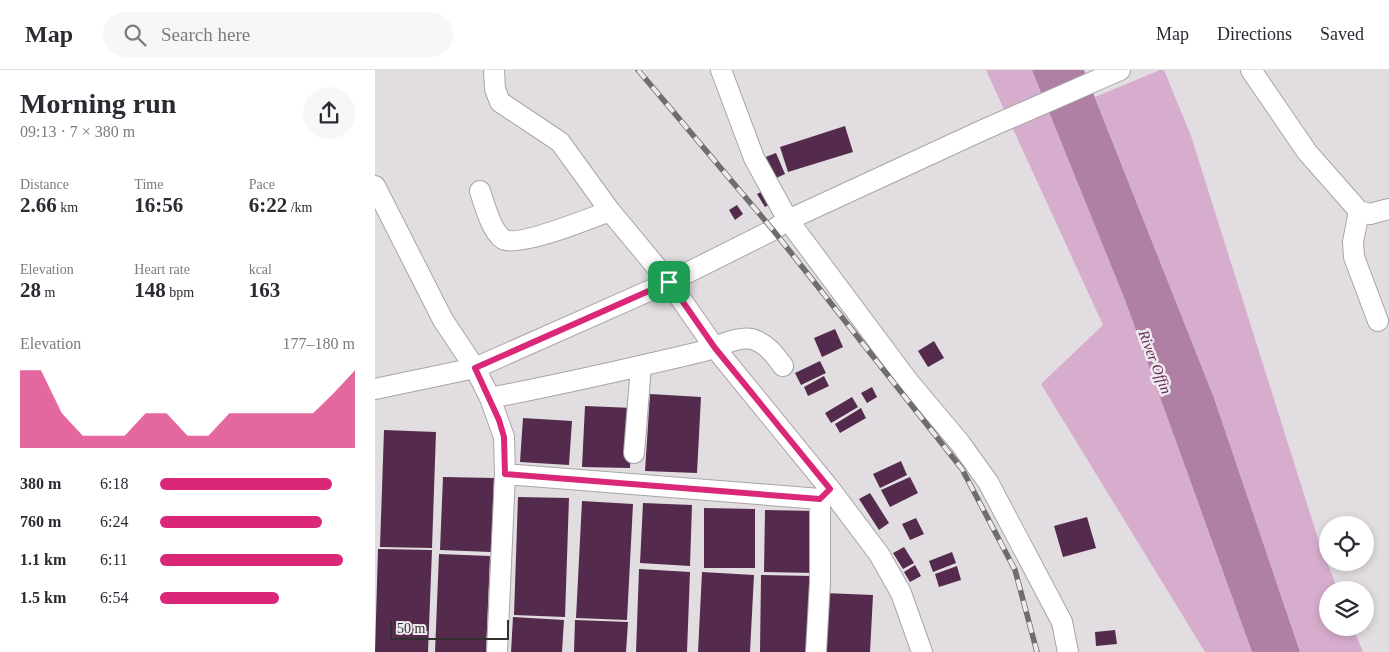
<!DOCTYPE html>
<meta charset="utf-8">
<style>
:root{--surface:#fff;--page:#f7f7f7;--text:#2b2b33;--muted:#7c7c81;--line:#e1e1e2;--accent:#db2777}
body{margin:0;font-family:"Times New Roman",serif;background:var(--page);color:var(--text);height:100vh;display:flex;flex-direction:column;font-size:19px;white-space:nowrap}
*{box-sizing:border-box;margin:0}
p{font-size:16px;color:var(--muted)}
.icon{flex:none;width:28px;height:28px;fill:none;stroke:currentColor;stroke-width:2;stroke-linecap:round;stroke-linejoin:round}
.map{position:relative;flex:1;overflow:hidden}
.sheet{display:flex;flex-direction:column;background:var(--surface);width:375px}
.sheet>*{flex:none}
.controls{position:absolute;left:944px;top:446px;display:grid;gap:10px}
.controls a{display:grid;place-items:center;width:55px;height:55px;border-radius:50%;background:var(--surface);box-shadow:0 2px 8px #0003;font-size:25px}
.scale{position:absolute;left:15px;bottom:12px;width:119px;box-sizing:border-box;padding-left:5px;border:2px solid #323031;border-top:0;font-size:14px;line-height:18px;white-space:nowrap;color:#323031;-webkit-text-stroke:4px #efeaed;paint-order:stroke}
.pin{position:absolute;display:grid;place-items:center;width:42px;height:42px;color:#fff;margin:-21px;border-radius:10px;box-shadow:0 2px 8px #0006}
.round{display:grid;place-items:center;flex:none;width:52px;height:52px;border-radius:26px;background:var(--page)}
.head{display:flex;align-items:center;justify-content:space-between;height:85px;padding:0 20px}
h1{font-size:28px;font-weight:600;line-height:38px}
.metrics{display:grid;grid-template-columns:repeat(3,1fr);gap:8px;height:85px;padding:5px 20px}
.metrics div{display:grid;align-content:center}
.metrics b{font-size:21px;font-weight:600}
.metrics small{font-size:14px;font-weight:400}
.metrics p{font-size:14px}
.chart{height:140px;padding:10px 20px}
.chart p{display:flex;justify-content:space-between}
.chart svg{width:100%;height:90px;margin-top:5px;fill:var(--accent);opacity:.7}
ul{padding:0 20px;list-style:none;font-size:16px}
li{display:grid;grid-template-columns:80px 60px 1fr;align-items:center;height:38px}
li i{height:12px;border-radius:6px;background:var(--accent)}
header{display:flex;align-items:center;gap:30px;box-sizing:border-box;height:70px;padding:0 25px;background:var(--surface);border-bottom:1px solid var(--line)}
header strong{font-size:24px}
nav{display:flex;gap:28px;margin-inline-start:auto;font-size:18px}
.search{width:350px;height:45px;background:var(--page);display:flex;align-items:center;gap:12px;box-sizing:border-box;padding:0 18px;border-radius:28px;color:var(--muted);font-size:19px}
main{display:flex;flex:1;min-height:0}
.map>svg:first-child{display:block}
</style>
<header>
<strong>Map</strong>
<div class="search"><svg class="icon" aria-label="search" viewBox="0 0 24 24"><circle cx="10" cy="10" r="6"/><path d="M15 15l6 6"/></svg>Search here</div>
<nav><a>Map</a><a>Directions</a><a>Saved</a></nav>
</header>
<main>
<section class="sheet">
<div class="head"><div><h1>Morning run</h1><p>09:13 · 7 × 380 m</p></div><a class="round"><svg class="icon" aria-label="share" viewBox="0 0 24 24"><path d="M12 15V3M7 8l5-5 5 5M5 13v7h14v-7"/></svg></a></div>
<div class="metrics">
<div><p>Distance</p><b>2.66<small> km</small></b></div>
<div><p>Time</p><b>16:56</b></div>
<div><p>Pace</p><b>6:22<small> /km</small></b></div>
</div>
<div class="metrics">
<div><p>Elevation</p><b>28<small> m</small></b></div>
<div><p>Heart rate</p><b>148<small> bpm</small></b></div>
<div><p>kcal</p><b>163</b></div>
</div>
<div class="chart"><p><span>Elevation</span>177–180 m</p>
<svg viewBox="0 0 160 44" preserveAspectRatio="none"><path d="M0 44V6L10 6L20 27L30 38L40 38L50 38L60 27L70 27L80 38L90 38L100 27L110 27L120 27L130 27L140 27L150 17L160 6V44z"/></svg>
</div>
<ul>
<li><b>380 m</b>6:18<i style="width:88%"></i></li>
<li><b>760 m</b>6:24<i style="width:83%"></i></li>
<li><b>1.1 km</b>6:11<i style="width:94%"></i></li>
<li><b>1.5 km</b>6:54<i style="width:61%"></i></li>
</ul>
</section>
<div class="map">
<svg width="1014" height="582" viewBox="0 0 1014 582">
<rect width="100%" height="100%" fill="#e2dde0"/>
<path fill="#d7adcd" d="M 611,0 L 657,0 L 750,230 L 877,582 L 830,582 L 666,314 L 728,255 Z
M 785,0 L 789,0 L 816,66 L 945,475 L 963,520 L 952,520 L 952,558 L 978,558 L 988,582 L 925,582 L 839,328 L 720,27 Z"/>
<path fill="#af7fa4" d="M 657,0 L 709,0 L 839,328 L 925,582 L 877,582 L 750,230 Z"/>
<path fill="#542b4c" d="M 470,56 L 478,82 L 413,102 L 405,77 Z
M 401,83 L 410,104 L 397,110 L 388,88 Z
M 392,119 L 399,132 L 390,137 L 382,124 Z
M 362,135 L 368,144 L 360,150 L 354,140 Z
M 460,259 L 468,277 L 447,287 L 439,268 Z
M 559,271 L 569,288 L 553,297 L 543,281 Z
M 445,291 L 451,303 L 426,315 L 420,303 Z
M 449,306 L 454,316 L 433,326 L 429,317 Z
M 497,317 L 502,327 L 492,333 L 486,323 Z
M 275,324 L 326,327 L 322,403 L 270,401 Z
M 477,327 L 483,337 L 456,353 L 450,343 Z
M 210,336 L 258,338 L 255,398 L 207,397 Z
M 486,338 L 491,348 L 465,363 L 460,354 Z
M 148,348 L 197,351 L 194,395 L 145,392 Z
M 9,360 L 61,362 L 57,478 L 5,477 Z
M 526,391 L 532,405 L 505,418 L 498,404 Z
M 68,407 L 119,408 L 116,482 L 65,480 Z
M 535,407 L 543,423 L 515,437 L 506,420 Z
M 495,423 L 514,453 L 504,460 L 484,429 Z
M 143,427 L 194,428 L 190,547 L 139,545 Z
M 207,431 L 258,434 L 252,550 L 201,548 Z
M 268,433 L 317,435 L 315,496 L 265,493 Z
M 329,438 L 380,439 L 380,498 L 329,498 Z
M 390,440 L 441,441 L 440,503 L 389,502 Z
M 712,447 L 721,478 L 688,487 L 679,456 Z
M 541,448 L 549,464 L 535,470 L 527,454 Z
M 529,477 L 539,493 L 528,499 L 518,483 Z
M 3,479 L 57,480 L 53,582 L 0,582 Z
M 577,482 L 581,493 L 558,502 L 554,491 Z
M 64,484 L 115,486 L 111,582 L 60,582 Z
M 540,495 L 546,506 L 535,512 L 529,502 Z
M 582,496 L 586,510 L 564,517 L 560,504 Z
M 264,499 L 315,502 L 312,582 L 261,582 Z
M 327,502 L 379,505 L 375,582 L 323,582 Z
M 386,505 L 438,506 L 437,582 L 385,582 Z
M 449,523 L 498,525 L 495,582 L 447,582 Z
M 138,547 L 189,550 L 187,582 L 136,582 Z
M 200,550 L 253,552 L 251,582 L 199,582 Z
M 740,560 L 742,574 L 721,576 L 720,562 Z"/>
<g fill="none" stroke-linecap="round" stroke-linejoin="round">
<defs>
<path id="minor" d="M 119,0 L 120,19 L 125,32 L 185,72 L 235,141 L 294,212 L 340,278 L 455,419 L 504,484 L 526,523 L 547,582
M 346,0 L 379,88 L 413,150 L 533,311 L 585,373 L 613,412 L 687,552 L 693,582
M 876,0 L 932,82 L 984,141 L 995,144 L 1014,139
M 0,116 L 68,250 L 100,298 L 115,328 L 129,367 L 130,404 L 122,582
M 105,121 C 109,134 117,162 128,169 C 143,178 216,148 235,141
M 984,141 L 978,172 L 979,187 L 1003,251
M 0,319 L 100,298 L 294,212 L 398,160 L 413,150 L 608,60 L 745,0
M 115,328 C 187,314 258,298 329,281 C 344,277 361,266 377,269 C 391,273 400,285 408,296
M 259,383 L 266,296
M 130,404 L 445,429 L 455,419
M 441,582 L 445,512 L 445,429"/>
</defs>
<use href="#minor" stroke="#a9a4a8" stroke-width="22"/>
<use href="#minor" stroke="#fff" stroke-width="20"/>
<defs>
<path id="rail" d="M 263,0 L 398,160 L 587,399 L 640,500 L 662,582"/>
</defs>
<use href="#rail" stroke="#6f6c6d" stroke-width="5.5"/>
<use href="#rail" stroke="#efeaed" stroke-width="4" stroke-dasharray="11" stroke-linecap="butt"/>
</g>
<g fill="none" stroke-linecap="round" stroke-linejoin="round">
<defs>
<path id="route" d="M 294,212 L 340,278 L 455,419 L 445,429 L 130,404 L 129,367 L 124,350 L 100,298 Z"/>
</defs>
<use href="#route" stroke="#fff" stroke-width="10"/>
<use href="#route" stroke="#db2777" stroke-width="6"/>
</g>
<g text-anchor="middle" stroke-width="5" stroke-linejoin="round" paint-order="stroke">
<g font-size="15" font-style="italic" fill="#632858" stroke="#efeaed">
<text transform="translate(780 292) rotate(69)" y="5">River Offin</text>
</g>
</g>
</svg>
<div class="controls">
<a><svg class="icon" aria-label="locate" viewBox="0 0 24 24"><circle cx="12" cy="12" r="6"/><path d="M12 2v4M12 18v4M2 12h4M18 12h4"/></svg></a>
<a><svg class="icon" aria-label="layers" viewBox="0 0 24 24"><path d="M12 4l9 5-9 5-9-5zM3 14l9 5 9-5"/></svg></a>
</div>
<div class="scale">50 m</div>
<div class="pin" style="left:294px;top:212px;background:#1e9e55"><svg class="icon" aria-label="arrive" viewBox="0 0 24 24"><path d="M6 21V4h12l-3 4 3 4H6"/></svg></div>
</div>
</main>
